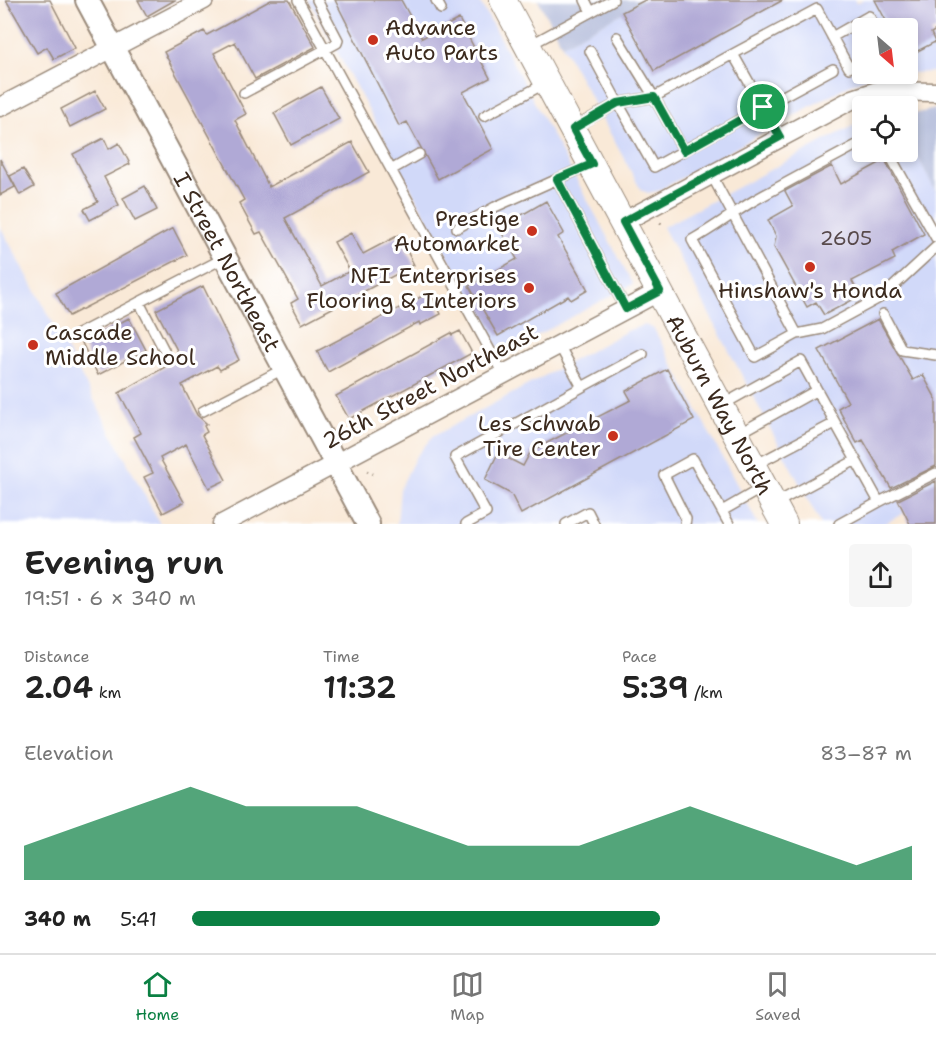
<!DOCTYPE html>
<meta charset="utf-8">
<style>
:root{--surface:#fff;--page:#f6f6f6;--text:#222;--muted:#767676;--line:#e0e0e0;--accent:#0b8043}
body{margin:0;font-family:"Shantell Sans",sans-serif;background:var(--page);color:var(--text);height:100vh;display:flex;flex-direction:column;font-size:22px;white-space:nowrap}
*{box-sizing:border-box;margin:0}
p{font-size:20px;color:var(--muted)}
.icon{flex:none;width:33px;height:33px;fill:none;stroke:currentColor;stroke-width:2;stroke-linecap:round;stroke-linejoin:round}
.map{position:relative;height:524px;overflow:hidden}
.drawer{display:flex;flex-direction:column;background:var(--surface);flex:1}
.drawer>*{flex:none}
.needle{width:39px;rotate:152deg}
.buttons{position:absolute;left:852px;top:18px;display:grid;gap:12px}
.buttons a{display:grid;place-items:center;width:66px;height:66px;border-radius:6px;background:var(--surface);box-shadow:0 3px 9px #0003;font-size:30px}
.pin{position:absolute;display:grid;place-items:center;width:51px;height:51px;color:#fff;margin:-26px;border:3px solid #fff;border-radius:50%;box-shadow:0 2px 6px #0007}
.round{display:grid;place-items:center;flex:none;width:63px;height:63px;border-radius:6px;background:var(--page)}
.overview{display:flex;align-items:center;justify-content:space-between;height:102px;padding:0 24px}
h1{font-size:33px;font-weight:600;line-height:45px}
.metrics{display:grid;grid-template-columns:repeat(3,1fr);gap:9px;height:102px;padding:6px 24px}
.metrics div{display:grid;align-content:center}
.metrics b{font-size:30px;font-weight:600}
.metrics small{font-size:16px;font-weight:400}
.metrics p{font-size:16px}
.chart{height:168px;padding:12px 24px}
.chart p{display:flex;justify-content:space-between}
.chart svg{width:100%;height:108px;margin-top:6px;fill:var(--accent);opacity:.7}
ul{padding:0 24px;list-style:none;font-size:20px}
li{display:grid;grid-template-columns:96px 72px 1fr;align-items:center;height:45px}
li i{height:15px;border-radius:8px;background:var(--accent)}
.tabs{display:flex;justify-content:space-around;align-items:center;height:84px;border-top:2px solid var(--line);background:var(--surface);font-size:16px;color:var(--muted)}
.tabs a{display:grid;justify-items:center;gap:3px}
.tabs .current{color:var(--accent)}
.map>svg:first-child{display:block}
</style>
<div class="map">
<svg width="936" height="524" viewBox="0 0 936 524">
<rect width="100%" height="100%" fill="#fff"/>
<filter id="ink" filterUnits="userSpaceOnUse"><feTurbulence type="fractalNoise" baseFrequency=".0167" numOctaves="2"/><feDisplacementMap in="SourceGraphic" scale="12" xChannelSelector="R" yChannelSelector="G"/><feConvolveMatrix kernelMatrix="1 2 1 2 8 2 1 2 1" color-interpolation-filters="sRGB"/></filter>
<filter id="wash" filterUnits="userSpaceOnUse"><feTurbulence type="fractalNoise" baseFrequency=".008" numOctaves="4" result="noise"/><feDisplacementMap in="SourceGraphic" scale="24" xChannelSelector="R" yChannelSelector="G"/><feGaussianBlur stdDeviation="1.35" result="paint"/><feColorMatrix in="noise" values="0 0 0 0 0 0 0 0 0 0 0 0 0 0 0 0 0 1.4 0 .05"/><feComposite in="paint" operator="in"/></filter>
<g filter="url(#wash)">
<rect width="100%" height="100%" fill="#f9e9d7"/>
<path fill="#d1d9f9" d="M 309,0 L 479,0 L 633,284 L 501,355 Z
M 647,0 L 855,0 L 857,3 L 863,0 L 913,0 L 936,43 L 936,72 L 908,73 L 908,28 L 862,28 L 862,74 L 905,74 L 870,76 L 847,86 L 658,191 L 648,193 L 641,190 L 562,45 Z
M 862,121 L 862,152 L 908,152 L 908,138 L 936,192 L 936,483 L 899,504 L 904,513 L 884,524 L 821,524 L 663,227 Z
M 0,226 L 38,295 L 160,524 L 0,524 Z
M 645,325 L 654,329 L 758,524 L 397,524 L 400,489 L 415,458 L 432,437 L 629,330 Z"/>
<path fill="#bbc3de" d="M 538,0 L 647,0 L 562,45 Z
M 936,109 L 936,192 L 908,138 L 908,115 Z"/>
<g id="blocks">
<path fill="#b0a9d6" d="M 6,0 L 50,0 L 75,48 L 54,59 L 47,47 L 37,53 Z
M 138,0 L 175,0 L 147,16 Z
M 271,0 L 289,0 L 315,47 L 255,79 L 235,42 L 214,53 L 246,114 L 235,120 L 269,187 L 352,142 L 369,172 L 285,218 L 322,286 L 350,271 L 334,242 L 351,233 L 363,254 L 399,235 L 414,265 L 302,324 L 291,303 L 298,299 L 261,232 L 256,234 L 239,203 L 244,200 L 164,52 L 204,31 L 207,35 Z
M 335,0 L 401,0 L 422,38 L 459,19 L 490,78 L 463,92 L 493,149 L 438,179 L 407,122 L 399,126 Z
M 645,0 L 783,0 L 654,71 L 622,12 Z
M 875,0 L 936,0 L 936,30 L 931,33 L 935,42 L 908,56 L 908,28 L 890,28 Z
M 321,87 L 339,119 L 291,145 L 274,113 Z
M 95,91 L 105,109 L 70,127 L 61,109 Z
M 104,138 L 109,149 L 119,143 L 130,164 L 104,177 L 119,205 L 90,220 L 84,209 L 98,202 L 73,154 Z
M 0,159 L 15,187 L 0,195 Z
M 885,160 L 924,234 L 892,252 L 895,259 L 852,281 L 860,296 L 824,315 L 816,302 L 807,307 L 774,247 L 776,236 L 768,220 L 793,206 L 785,191 L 832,166 L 841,184 Z
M 23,169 L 34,187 L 20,195 L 10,176 Z
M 145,186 L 157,210 L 135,221 L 123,198 Z
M 546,201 L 564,233 L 558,237 L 588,290 L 571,300 L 568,296 L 498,336 L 469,286 L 517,259 L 499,228 Z
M 173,228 L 187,255 L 69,316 L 56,293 Z
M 203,286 L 239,360 L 220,370 L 217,366 L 182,385 L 197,415 L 207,424 L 204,426 L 207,432 L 202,435 L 226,480 L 209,488 L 186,444 L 160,458 L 184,502 L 163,513 L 144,477 L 153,473 L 134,437 L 141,433 L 119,393 L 181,358 L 156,310 Z
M 430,292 L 441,314 L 420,325 L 419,322 L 328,372 L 317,351 Z
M 129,318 L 146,350 L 98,375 L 82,343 Z
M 878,319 L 913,380 L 923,375 L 936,399 L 936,466 L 891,488 L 863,440 L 857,443 L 838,408 L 848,402 L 819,350 Z
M 460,331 L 472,353 L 349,419 L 336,396 L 451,333 L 452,335 Z
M 667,369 L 694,420 L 521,514 L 511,494 L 485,480 L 498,453 L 523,466 L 531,451 L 631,400 L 626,391 Z
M 936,481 L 936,524 L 910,524 L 898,500 Z"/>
</g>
</g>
<g filter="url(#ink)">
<use href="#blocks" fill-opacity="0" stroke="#9a8a7a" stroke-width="1.5"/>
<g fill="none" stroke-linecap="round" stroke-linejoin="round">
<defs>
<path id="service" d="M 298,0 L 503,374
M 436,0 L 441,9
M 585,0 L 591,12
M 617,37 L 654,97 L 733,54 L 763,107 L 833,69
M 832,37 L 869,16 L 876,28
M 528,46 L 613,0
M 590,51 L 618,103 L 654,97 L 684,151
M 733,54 L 817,9 L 849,68 L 862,61
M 244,93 L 337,43 L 338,40 L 317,0
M 484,116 L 546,83
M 575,127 L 618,103 L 654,167 L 763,107 L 780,137
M 888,152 L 936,238
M 391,170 L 419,154
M 711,174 L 797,334 L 755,357 L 692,240 C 714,228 733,213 755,200 C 791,180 827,161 862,142
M 557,179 L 626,309
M 457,228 L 495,207 L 589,165
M 139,302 L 164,350
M 883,314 L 902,350 L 936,355
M 797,334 L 822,329 L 883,296 L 936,247
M 74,336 L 226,257
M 582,387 L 643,354
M 722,405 L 801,361 L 879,502 L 839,524
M 203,411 L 285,368
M 738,434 L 817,390
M 755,465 L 835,423
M 879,502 L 936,473
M 776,503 L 856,460
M 722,511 L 762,488
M 466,524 L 486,513 L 455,457 L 582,387 L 559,345
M 566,524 L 588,512 L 594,524
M 685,524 L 686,519 L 664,475 L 693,459 L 729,524"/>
<path id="minor" d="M 0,107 L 204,0
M 623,222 L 853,99 L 877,91 L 936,92
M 222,524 L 660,291"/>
<g id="tertiary">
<path id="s1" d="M 87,0 L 368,524"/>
</g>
<g id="secondary">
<path id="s2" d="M 503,0 L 784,524"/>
</g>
</defs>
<use href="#service" stroke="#9a8a7a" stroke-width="12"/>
<use href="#minor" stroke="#9a8a7a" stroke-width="21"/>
<use href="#tertiary" stroke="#9a8a7a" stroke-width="26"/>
<use href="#secondary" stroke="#9a8a7a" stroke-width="28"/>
<path stroke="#9a8a7a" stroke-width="3" stroke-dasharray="1.5 4.5" stroke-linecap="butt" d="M 660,223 L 663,225
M 350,433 L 350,435
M 367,471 L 373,474"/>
<use href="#service" stroke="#fff" stroke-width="9"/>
<use href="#minor" stroke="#fff" stroke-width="18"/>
<use href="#tertiary" stroke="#fff" stroke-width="22"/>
<use href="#secondary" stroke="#fff" stroke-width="26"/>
</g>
</g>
<g fill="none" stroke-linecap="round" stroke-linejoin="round" filter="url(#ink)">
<defs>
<path id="route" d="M 654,97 L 684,151 L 763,107 L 780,137 L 623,222 L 660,291 L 626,309 L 557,179 L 592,164 L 573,129 L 618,103 Z"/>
</defs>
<use href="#route" stroke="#fff" stroke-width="12"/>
<use href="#route" stroke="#0b8043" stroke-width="8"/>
</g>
<g fill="#c8321e" stroke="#fff" stroke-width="2">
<circle cx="373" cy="40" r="6"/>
<circle cx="532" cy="231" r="6"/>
<circle cx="810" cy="267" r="6"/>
<circle cx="529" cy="288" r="6"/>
<circle cx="33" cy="345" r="6"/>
<circle cx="613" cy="436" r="6"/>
</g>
<g text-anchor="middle" stroke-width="6" stroke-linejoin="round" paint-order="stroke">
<g font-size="20" fill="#584a4c">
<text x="846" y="245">2605</text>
</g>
<g font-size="22" fill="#3b2a1e" stroke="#fff" text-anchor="end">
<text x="385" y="35" text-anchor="start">Advance<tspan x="385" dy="25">Auto Parts</tspan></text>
<text x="520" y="226">Prestige<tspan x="520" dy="25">Automarket</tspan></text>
<text x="517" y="283">NFI Enterprises<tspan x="517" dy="25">Flooring &amp; Interiors</tspan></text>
<text x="810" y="298" text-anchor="middle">Hinshaw's Honda</text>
<text x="45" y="340" text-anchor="start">Cascade<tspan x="45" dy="25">Middle School</tspan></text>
<text x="601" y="431">Les Schwab<tspan x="601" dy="25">Tire Center</tspan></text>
</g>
<g font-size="22" fill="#3b2a1e" stroke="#fff">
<text dy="8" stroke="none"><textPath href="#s1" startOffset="297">I Street Northeast</textPath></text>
<text transform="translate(430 386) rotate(-28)" y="8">26th Street Northeast</text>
<text dy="8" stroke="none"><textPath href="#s2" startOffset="459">Auburn Way North</textPath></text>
</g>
</g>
</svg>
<div class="buttons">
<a><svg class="needle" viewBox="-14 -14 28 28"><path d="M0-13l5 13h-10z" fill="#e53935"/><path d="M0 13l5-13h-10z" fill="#767676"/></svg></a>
<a><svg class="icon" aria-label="locate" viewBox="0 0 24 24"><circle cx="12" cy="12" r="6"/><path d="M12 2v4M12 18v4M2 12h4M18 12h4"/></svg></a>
</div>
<div class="pin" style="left:763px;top:107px;background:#1e9e55"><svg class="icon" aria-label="arrive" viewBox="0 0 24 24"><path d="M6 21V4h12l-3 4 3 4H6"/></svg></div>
</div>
<section class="drawer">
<div class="overview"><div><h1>Evening run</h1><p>19:51 · 6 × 340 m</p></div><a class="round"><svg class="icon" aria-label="share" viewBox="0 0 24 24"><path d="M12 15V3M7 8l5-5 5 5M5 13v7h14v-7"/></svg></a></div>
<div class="metrics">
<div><p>Distance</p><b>2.04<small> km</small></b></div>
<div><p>Time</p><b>11:32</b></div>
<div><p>Pace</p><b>5:39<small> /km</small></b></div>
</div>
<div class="chart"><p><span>Elevation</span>83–87 m</p>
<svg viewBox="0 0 160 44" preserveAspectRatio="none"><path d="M0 44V30L10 22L20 14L30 6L40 14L50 14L60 14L70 22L80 30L90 30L100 30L110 22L120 14L130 22L140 30L150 38L160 30V44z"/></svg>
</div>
<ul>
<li><b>340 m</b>5:41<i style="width:65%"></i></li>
</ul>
</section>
<nav class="tabs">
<a class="current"><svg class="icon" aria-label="home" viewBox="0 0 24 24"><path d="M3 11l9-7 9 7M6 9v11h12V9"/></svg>Home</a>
<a><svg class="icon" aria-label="map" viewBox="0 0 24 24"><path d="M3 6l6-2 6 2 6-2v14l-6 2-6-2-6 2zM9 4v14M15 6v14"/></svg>Map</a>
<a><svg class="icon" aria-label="saved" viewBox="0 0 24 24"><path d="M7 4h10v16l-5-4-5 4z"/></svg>Saved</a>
</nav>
